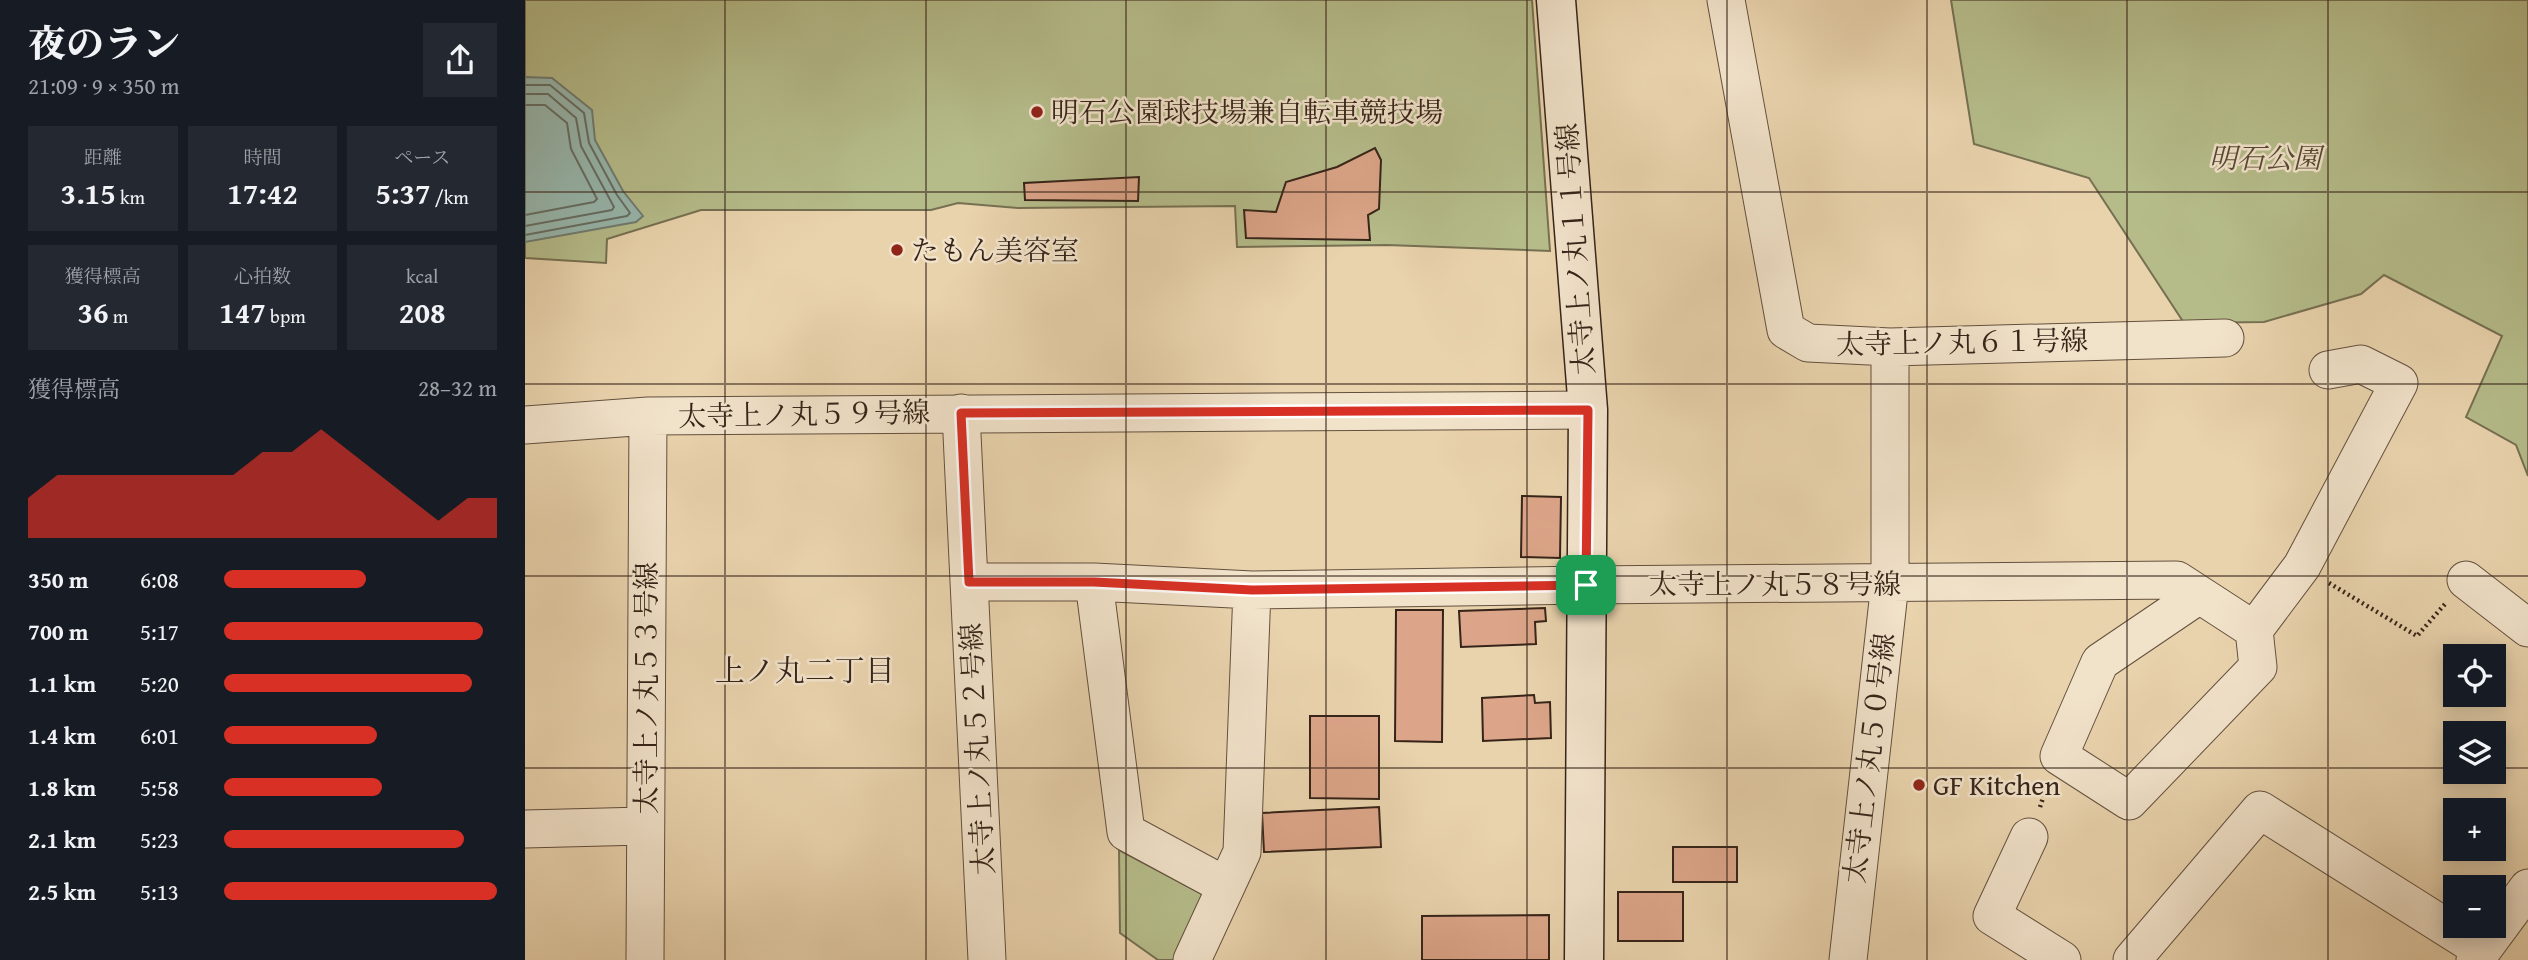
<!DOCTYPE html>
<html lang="ja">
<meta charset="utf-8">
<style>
:root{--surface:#171b24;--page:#242831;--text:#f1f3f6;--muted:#9ea1a6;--accent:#d93025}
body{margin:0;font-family:"Gentium Book Plus","Noto Serif JP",serif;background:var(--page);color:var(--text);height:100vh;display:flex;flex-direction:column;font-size:26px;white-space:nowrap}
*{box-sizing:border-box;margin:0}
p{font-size:23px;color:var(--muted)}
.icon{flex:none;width:38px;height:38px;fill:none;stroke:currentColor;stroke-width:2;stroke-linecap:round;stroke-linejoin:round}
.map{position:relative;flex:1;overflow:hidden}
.details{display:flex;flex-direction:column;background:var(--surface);width:525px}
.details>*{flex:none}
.fabs{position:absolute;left:1918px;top:644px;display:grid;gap:14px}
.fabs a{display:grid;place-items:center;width:63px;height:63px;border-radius:0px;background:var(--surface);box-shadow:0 4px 18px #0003;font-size:35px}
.pin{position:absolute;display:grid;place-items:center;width:60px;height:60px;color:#fff;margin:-30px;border-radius:14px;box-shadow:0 4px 10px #0006}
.round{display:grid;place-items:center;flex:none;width:74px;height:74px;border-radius:0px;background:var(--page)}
.headline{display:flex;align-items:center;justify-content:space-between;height:119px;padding:0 28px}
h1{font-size:38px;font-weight:800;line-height:52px}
.stats{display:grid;grid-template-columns:repeat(3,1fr);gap:10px;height:119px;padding:7px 28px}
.stats div{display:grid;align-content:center;border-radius:0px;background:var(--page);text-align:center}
.stats b{font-size:30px;font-weight:800}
.stats small{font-size:19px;font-weight:400}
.stats p{font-size:19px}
.chart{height:196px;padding:14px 28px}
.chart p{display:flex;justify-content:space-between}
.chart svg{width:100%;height:126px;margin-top:7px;fill:var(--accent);opacity:.7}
ul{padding:0 28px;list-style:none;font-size:23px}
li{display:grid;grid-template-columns:112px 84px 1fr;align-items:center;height:52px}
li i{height:18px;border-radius:9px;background:var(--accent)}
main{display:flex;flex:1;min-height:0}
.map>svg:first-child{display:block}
</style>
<main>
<section class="details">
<div class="headline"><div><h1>夜のラン</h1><p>21:09 · 9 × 350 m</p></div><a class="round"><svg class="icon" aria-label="share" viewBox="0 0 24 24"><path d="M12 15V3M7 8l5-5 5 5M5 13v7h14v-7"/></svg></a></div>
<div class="stats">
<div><p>距離</p><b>3.15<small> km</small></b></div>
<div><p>時間</p><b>17:42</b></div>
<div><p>ペース</p><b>5:37<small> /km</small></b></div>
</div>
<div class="stats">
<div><p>獲得標高</p><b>36<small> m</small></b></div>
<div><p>心拍数</p><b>147<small> bpm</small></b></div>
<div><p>kcal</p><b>208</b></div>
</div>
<div class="chart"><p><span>獲得標高</span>28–32 m</p>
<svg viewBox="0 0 160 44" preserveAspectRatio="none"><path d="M0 44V30L10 22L20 22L30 22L40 22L50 22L60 22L70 22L80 14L90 14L100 6L110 14L120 22L130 30L140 38L150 30L160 30V44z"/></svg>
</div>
<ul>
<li><b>350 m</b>6:08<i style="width:52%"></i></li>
<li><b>700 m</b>5:17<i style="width:95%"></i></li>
<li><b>1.1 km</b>5:20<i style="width:91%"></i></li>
<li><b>1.4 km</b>6:01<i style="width:56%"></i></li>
<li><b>1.8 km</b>5:58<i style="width:58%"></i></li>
<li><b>2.1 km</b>5:23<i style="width:88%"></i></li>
<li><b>2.5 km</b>5:13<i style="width:100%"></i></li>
</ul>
</section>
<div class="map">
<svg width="2003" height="960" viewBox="0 0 2003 960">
<rect width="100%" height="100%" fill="#e9d3ad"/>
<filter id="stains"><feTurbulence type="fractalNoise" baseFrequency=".00286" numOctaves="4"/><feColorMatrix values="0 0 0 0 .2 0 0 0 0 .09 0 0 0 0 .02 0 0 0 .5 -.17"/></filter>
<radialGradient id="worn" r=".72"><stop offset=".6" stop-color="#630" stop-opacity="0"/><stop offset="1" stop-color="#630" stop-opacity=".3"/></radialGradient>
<path fill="#b5bc8a" stroke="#767052" stroke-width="2" d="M 0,0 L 1007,0 L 1025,251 L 862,245 L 712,247 L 710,206 L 493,208 L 433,203 L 406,210 L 176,210 L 82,239 L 81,263 L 0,258 Z
M 1426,0 L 2003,0 L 2003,476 L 1991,445 L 1941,417 L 1977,336 L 1859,275 L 1836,294 L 1739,322 L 1659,323 L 1564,178 L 1449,144 Z
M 594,850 L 681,896 L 651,960 L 633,960 L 595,933 Z"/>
<path fill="#97b7ad" stroke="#707c72" stroke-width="2" d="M 0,77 L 27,78 L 67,110 L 70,140 L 98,191 L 118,216 L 111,222 L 0,242 Z"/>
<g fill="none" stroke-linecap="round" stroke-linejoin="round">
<path stroke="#666e63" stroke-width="2" d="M 0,85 L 25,85 L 59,113 L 64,143 L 92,195 L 105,213 L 102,216 L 0,235
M 0,94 L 23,94 L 51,118 L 56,146 L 89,207 L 87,210 L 0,226
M 0,105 L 20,105 L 42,123 L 46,149 L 72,199 L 69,202 L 0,215"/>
</g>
<path fill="#dca589" stroke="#362419" stroke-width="2" d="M 850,148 L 856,160 L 854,209 L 843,215 L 845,240 L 721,238 L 719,210 L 751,212 L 761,182 L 812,167 Z
M 614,177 L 613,201 L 500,200 L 499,183 Z
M 997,496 L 1036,497 L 1035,558 L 996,557 Z
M 1020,608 L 1021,621 L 1010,622 L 1011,644 L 936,647 L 934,611 Z
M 871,610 L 918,610 L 917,742 L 870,741 Z
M 1009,695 L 1010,703 L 1025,702 L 1026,738 L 958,741 L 957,698 Z
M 785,716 L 854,716 L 854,799 L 785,798 Z
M 854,807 L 856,847 L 739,852 L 737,813 Z
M 1148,847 L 1212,847 L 1212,882 L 1148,882 Z
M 1093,892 L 1158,892 L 1158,941 L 1093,941 Z
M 1024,915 L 1024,960 L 897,960 L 897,916 Z"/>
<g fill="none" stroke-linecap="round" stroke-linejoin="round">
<defs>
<path id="street" d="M 1201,0 L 1261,330 L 1283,343 L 1365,347 L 1700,338
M 436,413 L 462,960
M 0,425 L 123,416 L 1063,410
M 1941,580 L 2003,628
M 444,582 L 569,582 L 727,590 L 1061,585 L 1652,580 L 1729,630 L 1733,667 L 1604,801 L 1534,756 L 1575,662 L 1674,595
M 569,582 L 601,832 L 701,886
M 1729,630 L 1777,566 L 1874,383 L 1836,364 L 1803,370
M 0,829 L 119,826
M 1504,837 L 1467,916 L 1537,960
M 120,960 L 123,416
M 667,960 L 717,852 L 727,590
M 1323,960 L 1365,583 L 1365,347
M 1607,960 L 1735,810 L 1957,950
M 1950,960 L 2003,888"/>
<path id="secondary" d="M 1031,0 L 1063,410 L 1059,960"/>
</defs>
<use href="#street" stroke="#63503e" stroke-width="39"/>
<use href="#secondary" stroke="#362419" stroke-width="41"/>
<path stroke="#362419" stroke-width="4.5" stroke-dasharray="2 3.5" stroke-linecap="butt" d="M 1804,583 L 1892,636 L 1920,604
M 1515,807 L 1522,786"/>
<use href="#street" stroke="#f1e2ca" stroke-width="37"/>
<use href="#secondary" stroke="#f1e2ca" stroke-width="38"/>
</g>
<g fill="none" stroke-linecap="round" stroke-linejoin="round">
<defs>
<path id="route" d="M 1063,410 L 1061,585 L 727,590 L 569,582 L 444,582 L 436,413 Z"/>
</defs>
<use href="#route" stroke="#fff" stroke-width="14"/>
<use href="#route" stroke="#d93025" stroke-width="9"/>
</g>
<path fill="none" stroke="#362419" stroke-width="2" stroke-opacity="0.55" d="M 200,0 L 200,960M 401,0 L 401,960M 601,0 L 601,960M 801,0 L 801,960M 1002,0 L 1002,960M 1202,0 L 1202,960M 1402,0 L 1402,960M 1602,0 L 1602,960M 1803,0 L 1803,960M 0,192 L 2003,192M 0,384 L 2003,384M 0,576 L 2003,576M 0,768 L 1930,768M 1969,768 L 2003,768"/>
<g fill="#8f2418" stroke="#f1e2ca" stroke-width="2.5">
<circle cx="512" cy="112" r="7"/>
<circle cx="372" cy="250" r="7"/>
<circle cx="1394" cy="785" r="7"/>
</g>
<g text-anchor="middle" stroke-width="5" stroke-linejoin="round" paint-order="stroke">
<g font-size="28" fill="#362419" stroke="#f1e2ca" text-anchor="start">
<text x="526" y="122">明石公園球技場兼自転車競技場</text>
<text x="386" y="260">たもん美容室</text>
<text x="1408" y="795">GF Kitchen</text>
</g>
<g font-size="28" font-style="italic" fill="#564a35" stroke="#f1e2ca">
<text x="1740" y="168">明石公園</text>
</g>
<g font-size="28" fill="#362419" stroke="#f1e2ca">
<text transform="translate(1050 249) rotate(-94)" y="10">太寺上ノ丸１１号線</text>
<text transform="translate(1437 342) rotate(-1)" y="10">太寺上ノ丸６１号線</text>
<text transform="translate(279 414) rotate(-1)" y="10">太寺上ノ丸５９号線</text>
<text x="1250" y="594">太寺上ノ丸５８号線</text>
<text transform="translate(121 688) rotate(-90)" y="10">太寺上ノ丸５３号線</text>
<text transform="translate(452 749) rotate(-93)" y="10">太寺上ノ丸５２号線</text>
<text transform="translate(1344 758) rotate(-83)" y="10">太寺上ノ丸５０号線</text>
</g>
<g font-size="30" fill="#362419" stroke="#f1e2ca">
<text x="280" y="681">上ノ丸二丁目</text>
</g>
</g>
<rect width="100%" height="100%" filter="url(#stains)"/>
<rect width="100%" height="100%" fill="url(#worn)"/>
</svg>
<div class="fabs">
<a><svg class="icon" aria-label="locate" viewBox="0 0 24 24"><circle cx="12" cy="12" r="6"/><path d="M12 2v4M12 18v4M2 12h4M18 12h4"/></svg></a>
<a><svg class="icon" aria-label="layers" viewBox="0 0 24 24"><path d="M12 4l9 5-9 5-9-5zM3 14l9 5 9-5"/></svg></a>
<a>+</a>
<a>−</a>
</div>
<div class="pin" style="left:1061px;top:585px;background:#1e9e55"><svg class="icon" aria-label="arrive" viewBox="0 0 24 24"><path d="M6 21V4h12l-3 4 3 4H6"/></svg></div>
</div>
</main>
